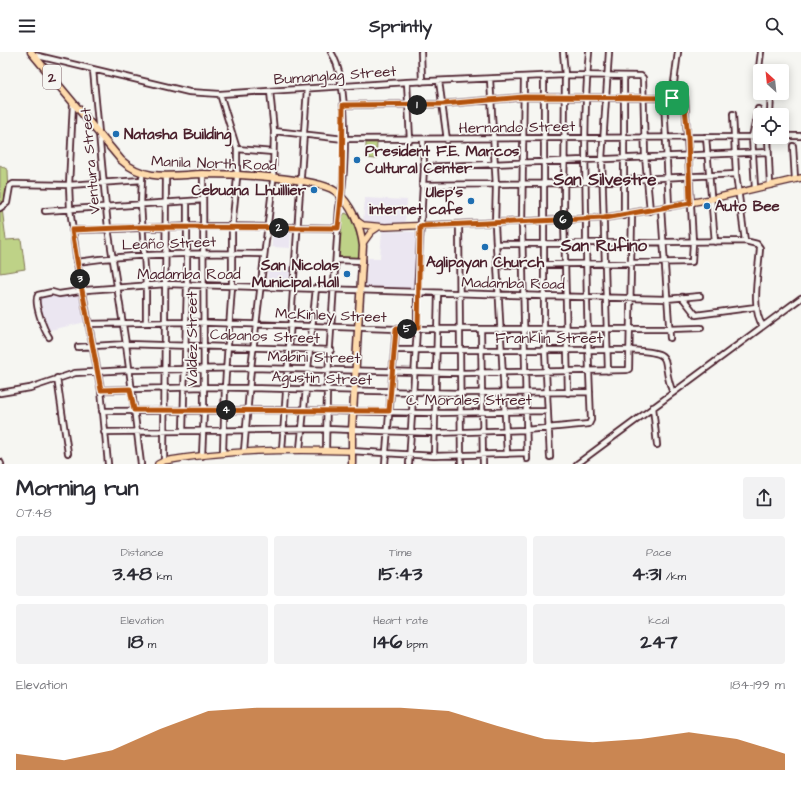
<!DOCTYPE html>
<meta charset="utf-8">
<style>
:root{--surface:#fff;--page:#f2f2f3;--text:#2b2b33;--muted:#7c7c81;--accent:#b45309}
body{margin:0;font-family:"Architects Daughter",sans-serif;background:var(--page);color:var(--text);height:100vh;display:flex;flex-direction:column;font-size:15px;white-space:nowrap}
*{box-sizing:border-box;margin:0}
p{font-size:13px;color:var(--muted)}
.icon{flex:none;width:22px;height:22px;fill:none;stroke:currentColor;stroke-width:2;stroke-linecap:round;stroke-linejoin:round}
.map{position:relative;height:412px;overflow:hidden}
.panel{display:flex;flex-direction:column;background:var(--surface);flex:1}
.panel>*{flex:none}
.needle{width:26px;rotate:333deg}
.fabs{position:absolute;left:753px;top:12px;display:grid;gap:8px}
.fabs a{display:grid;place-items:center;width:36px;height:36px;border-radius:4px;background:var(--surface);box-shadow:0 2px 10px #0003;font-size:20px}
.pin{position:absolute;display:grid;place-items:center;width:34px;height:34px;color:#fff;margin:-17px;border-radius:8px;box-shadow:0 2px 6px #0006}
.km{position:absolute;width:20px;height:20px;margin:-10px;border-radius:50%;background:#222;color:#fff;font-size:11px;line-height:20px;text-align:center}
.round{display:grid;place-items:center;flex:none;width:42px;height:42px;border-radius:4px;background:var(--page)}
.head{display:flex;align-items:center;justify-content:space-between;height:68px;padding:0 16px}
h1{font-size:22px;font-weight:700;line-height:30px}
.metrics{display:grid;grid-template-columns:repeat(3,1fr);gap:6px;height:68px;padding:4px 16px}
.metrics div{display:grid;align-content:center;border-radius:4px;background:var(--page);text-align:center}
.metrics b{font-size:20px;font-weight:700}
.metrics small{font-size:11px;font-weight:400}
.metrics p{font-size:11px}
.chart{height:112px;padding:8px 16px}
.chart p{display:flex;justify-content:space-between}
.chart svg{width:100%;height:72px;margin-top:4px;fill:var(--accent);opacity:.7}
header{display:flex;justify-content:space-between;align-items:center;height:52px;padding:0 16px;background:var(--surface);font-size:18px;font-weight:700}
.map>svg:first-child{display:block}
</style>
<header><svg class="icon" aria-label="menu" viewBox="0 0 24 24"><path d="M4 6h16M4 12h16M4 18h16"/></svg>Sprintly<svg class="icon" aria-label="search" viewBox="0 0 24 24"><circle cx="10" cy="10" r="6"/><path d="M15 15l6 6"/></svg></header>
<div class="map">
<svg width="801" height="412" viewBox="0 0 801 412">
<rect width="100%" height="100%" fill="#f6f6f2"/>
<filter id="ink" filterUnits="userSpaceOnUse"><feTurbulence type="fractalNoise" baseFrequency=".025" numOctaves="2"/><feDisplacementMap in="SourceGraphic" scale="8" xChannelSelector="R" yChannelSelector="G"/><feConvolveMatrix kernelMatrix="1 2 1 2 8 2 1 2 1" color-interpolation-filters="sRGB"/></filter>
<g filter="url(#ink)">
<path fill="#ebe6f1" d="M 365,146 L 407,148 L 405,172 L 363,170 Z
M 272,177 L 291,178 L 290,196 L 272,195 Z
M 382,179 L 420,180 L 418,238 L 365,236 L 368,206 L 380,206 Z
M 268,213 L 295,214 L 294,232 L 267,230 Z
M 79,240 L 86,270 L 46,279 L 38,243 Z"/>
<path fill="#bed287" stroke="#847859" d="M 366,91 L 377,91 L 376,107 L 366,106 Z
M 0,113 L 8,118 L 9,147 L 2,156 L 6,188 L 21,187 L 25,217 L 0,221 Z
M 345,161 L 349,163 C 356,178 361,191 361,208 L 338,206 L 342,165 Z"/>
<g fill="none" stroke-linecap="round" stroke-linejoin="round">
<defs>
<path id="minor" d="M 421,0 L 422,30
M 563,0 L 565,23 L 564,164 L 568,341
M 34,3 L 189,40 L 220,42 L 407,30 L 565,23 L 641,24 L 643,26 L 645,104 L 650,159
M 93,18 L 108,176 L 126,292 L 141,412
M 760,21 L 759,16 L 761,0
M 544,24 L 544,277 L 550,405
M 624,24 L 624,164
M 524,26 L 522,172 L 527,407
M 490,27 L 496,134 L 495,173 L 507,402
M 439,29 L 447,88
M 407,30 L 410,88
M 220,42 L 237,97 L 237,126 L 232,176 L 232,234 L 225,335 L 223,400
M 664,46 L 669,155
M 672,46 L 678,0
M 73,51 L 69,133 L 70,157 L 77,210 L 101,338 L 108,412
M 343,53 L 443,52 L 525,45 L 685,46 L 693,190 L 692,210 L 498,213
M 733,62 L 736,122 L 745,189
M 770,63 L 771,41
M 274,79 L 344,87 L 760,85
M 782,84 L 801,84
M 706,85 L 715,190
M 768,85 L 770,133
M 793,94 L 795,127
M 237,97 L 273,100
M 424,115 L 768,100
M 142,125 L 141,152 L 146,233 L 146,270
M 422,133 L 564,131 L 736,122
M 755,136 L 752,85 L 758,57
M 0,156 L 7,151 L 10,134 L 13,132 L 69,133 L 142,128
M 661,157 L 670,286
M 45,159 L 203,148
M 459,173 L 461,412
M 72,178 L 204,174 L 338,176
M 496,192 L 745,189 L 757,192 L 760,196 C 759,217 750,258 763,274
M 336,208 L 363,209
M 77,210 C 138,201 201,201 263,202
M 682,245 L 696,263 L 756,255
M 88,272 L 186,270 L 396,277 L 668,277 L 701,276
M 481,277 L 483,412
M 49,285 C 44,278 33,250 38,243 L 52,240 L 59,242 L 86,238 L 166,232 L 544,244 L 666,247 L 700,244
M 78,295 L 126,292 L 331,298
M 395,298 L 629,298 C 680,301 658,305 673,341
M 608,319 L 602,107 L 609,0
M 57,326 L 68,401
M 101,338 L 204,335 L 460,341 L 590,340
M 0,341 L 30,336 L 75,321 L 128,318 L 251,316 L 460,321 L 627,318 L 629,317 L 632,162
M 653,355 L 657,393
M 102,359 L 285,358 L 436,361 L 548,359
M 183,379 L 187,233 L 187,150
M 104,380 L 326,377 L 436,381 L 526,378 L 589,372 L 591,368 C 588,300 586,232 586,164 C 585,109 584,55 589,0
M 300,397 L 316,236
M 282,398 L 307,37
M 326,398 L 327,338 L 339,156 C 346,122 350,29 331,0
M 244,399 L 251,316 L 273,129 L 274,79 L 270,39
M 351,399 L 434,404 L 527,401
M 202,404 L 204,358 L 203,122
M 434,404 L 438,241
M 164,409 L 166,124
M 0,410 L 1,412
M 385,412 L 396,277
M 409,412 L 417,276 L 417,241 L 424,115 L 423,87
M 577,412 L 801,246"/>
<path id="major" d="M 356,168 L 363,173 L 385,175 L 604,166 L 711,147 L 801,126
M 363,191 L 371,180 L 377,176
M 158,412 L 164,409 C 228,398 285,397 351,399"/>
<path id="highway" d="M 31,0 L 121,108 C 145,130 172,123 202,122 C 228,122 316,125 335,139 C 351,151 361,175 363,194 L 352,378 L 352,412"/>
</defs>
<use href="#minor" stroke="#4a1f2b" stroke-width="8"/>
<use href="#major" stroke="#4a1f2b" stroke-width="8"/>
<use href="#highway" stroke="#4a1f2b" stroke-width="9"/>
<use href="#minor" stroke="#f6f6f2" stroke-width="4.5"/>
<use href="#major" stroke="#fedbac" stroke-width="5.5"/>
<use href="#highway" stroke="#fedbac" stroke-width="6"/>
</g>
</g>
<g fill="none" stroke-linecap="round" stroke-linejoin="round" filter="url(#ink)">
<defs>
<path id="route" d="M 524,45 L 684,46 L 688,85 L 690,151 L 604,166 L 420,174 L 418,276 L 396,277 L 389,359 L 134,358 L 130,337 L 101,338 L 82,238 L 72,178 L 142,175 L 338,176 L 342,137 L 343,53 L 443,52 Z"/>
</defs>
<use href="#route" stroke="#fff" stroke-width="8"/>
<use href="#route" stroke="#b45309" stroke-width="5"/>
</g>
<g fill="#1f6fb2" stroke="#f6f6f2" stroke-width="1.5">
<circle cx="116" cy="82" r="4"/>
<circle cx="357" cy="108" r="4"/>
<circle cx="314" cy="138" r="4"/>
<circle cx="471" cy="149" r="4"/>
<circle cx="707" cy="154" r="4"/>
<circle cx="485" cy="195" r="4"/>
<circle cx="347" cy="222" r="4"/>
</g>
<g text-anchor="middle" stroke-width="3.5" stroke-linejoin="round" paint-order="stroke">
<rect fill="#f6f6f2" stroke="#7e6067" stroke-width="1" x="43" y="13" width="18" height="24" rx="3"/>
<g font-size="14" font-weight="bold" fill="#4a1f2b">
<text x="52" y="30">2</text>
</g>
<g font-size="15" fill="#4a1f2b" stroke="#f6f6f2">
<text transform="translate(335 23) rotate(-4)" y="5">Bumanglag Street</text>
<text transform="translate(517 75) rotate(-1)" y="5">Hernando Street</text>
<text transform="translate(90 109) rotate(-95)" y="5">Ventura Street</text>
<text transform="translate(214 111) rotate(2)" y="5">Manila North Road</text>
<text transform="translate(169 191) rotate(-2)" y="5">Leaño Street</text>
<text x="189" y="227">Madamba Road</text>
<text transform="translate(513 231) rotate(1)" y="5">Madamba Road</text>
<text transform="translate(331 263) rotate(2)" y="5">McKinley Street</text>
<text transform="translate(265 284) rotate(2)" y="5">Cabanos Street</text>
<text x="549" y="291">Franklin Street</text>
<text transform="translate(192 287) rotate(-90)" y="5">Valdez Street</text>
<text transform="translate(314 305) rotate(1)" y="5">Mabini Street</text>
<text transform="translate(322 326) rotate(2)" y="5">Agustin Street</text>
<text x="469" y="353">C. Morales Street</text>
</g>
<g font-size="15" font-weight="bold" fill="#4a1f2b" stroke="#f6f6f2" text-anchor="start">
<text x="124" y="87">Natasha Building</text>
<text x="365" y="104">President F.E. Marcos<tspan x="365" dy="17">Cultural Center</tspan></text>
<text x="306" y="143" text-anchor="end">Cebuana Lhuillier</text>
<text x="463" y="145" text-anchor="end">Ulep's<tspan x="463" dy="17">internet cafe</tspan></text>
<text x="715" y="159">Auto Bee</text>
<text x="485" y="215" text-anchor="middle">Aglipayan Church</text>
<text x="339" y="218" text-anchor="end">San Nicolas<tspan x="339" dy="17">Municipal Hall</tspan></text>
</g>
<g font-size="17" font-weight="bold" fill="#4a1f2b" stroke="#f6f6f2">
<text x="605" y="133">San Silvestre</text>
<text x="604" y="199">San Rufino</text>
</g>
</g>
</svg>
<div class="fabs">
<a><svg class="needle" viewBox="-14 -14 28 28"><path d="M0-13l5 13h-10z" fill="#e53935"/><path d="M0 13l5-13h-10z" fill="#7c7c81"/></svg></a>
<a><svg class="icon" aria-label="locate" viewBox="0 0 24 24"><circle cx="12" cy="12" r="6"/><path d="M12 2v4M12 18v4M2 12h4M18 12h4"/></svg></a>
</div>
<div class="pin" style="left:672px;top:46px;background:#1e9e55"><svg class="icon" aria-label="arrive" viewBox="0 0 24 24"><path d="M6 21V4h12l-3 4 3 4H6"/></svg></div>
<b class="km" style="left:417px;top:53px">1</b>
<b class="km" style="left:279px;top:176px">2</b>
<b class="km" style="left:80px;top:227px">3</b>
<b class="km" style="left:226px;top:358px">4</b>
<b class="km" style="left:407px;top:277px">5</b>
<b class="km" style="left:563px;top:168px">6</b>
</div>
<section class="panel">
<div class="head"><div><h1>Morning run</h1><p>07:48</p></div><a class="round"><svg class="icon" aria-label="share" viewBox="0 0 24 24"><path d="M12 15V3M7 8l5-5 5 5M5 13v7h14v-7"/></svg></a></div>
<div class="metrics">
<div><p>Distance</p><b>3.48<small> km</small></b></div>
<div><p>Time</p><b>15:43</b></div>
<div><p>Pace</p><b>4:31<small> /km</small></b></div>
</div>
<div class="metrics">
<div><p>Elevation</p><b>18<small> m</small></b></div>
<div><p>Heart rate</p><b>146<small> bpm</small></b></div>
<div><p>kcal</p><b>247</b></div>
</div>
<div class="chart"><p><span>Elevation</span>184–199 m</p>
<svg viewBox="0 0 160 44" preserveAspectRatio="none"><path d="M0 44V34L10 38L20 32L30 19L40 8L50 6L60 6L70 6L80 6L90 8L100 17L110 25L120 27L130 25L140 21L150 25L160 34V44z"/></svg>
</div>
</section>
